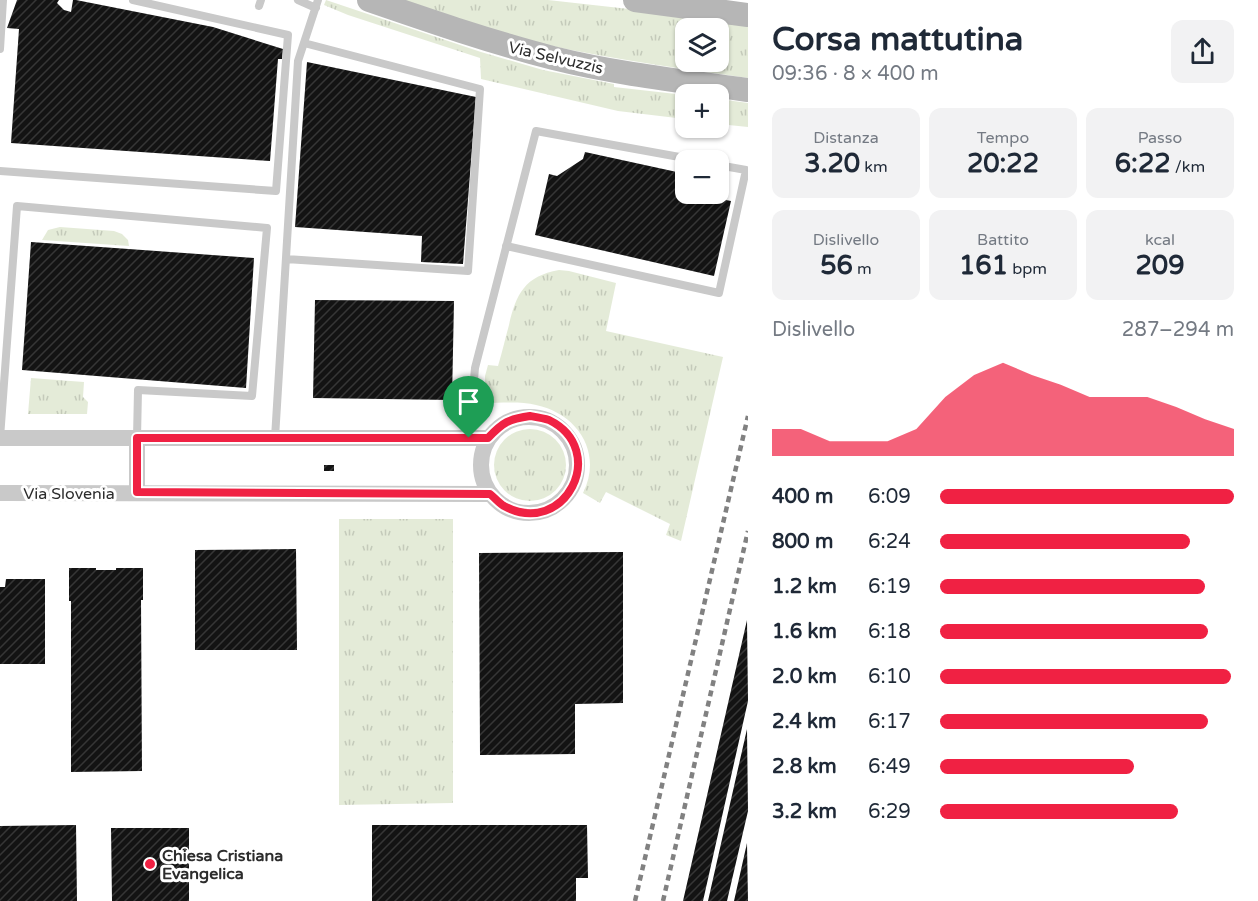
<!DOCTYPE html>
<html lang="it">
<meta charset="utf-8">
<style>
:root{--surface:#fff;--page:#f2f2f3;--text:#1f2937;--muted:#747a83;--accent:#f02143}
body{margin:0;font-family:"Varela Round",sans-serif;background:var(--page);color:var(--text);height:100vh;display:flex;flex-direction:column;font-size:22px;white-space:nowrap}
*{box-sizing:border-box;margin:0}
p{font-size:20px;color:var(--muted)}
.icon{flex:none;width:33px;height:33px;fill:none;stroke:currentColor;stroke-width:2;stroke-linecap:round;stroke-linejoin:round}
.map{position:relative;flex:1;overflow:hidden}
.panel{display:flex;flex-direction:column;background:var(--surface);width:510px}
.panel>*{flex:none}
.controls{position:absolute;left:675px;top:18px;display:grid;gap:12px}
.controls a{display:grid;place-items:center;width:54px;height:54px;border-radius:12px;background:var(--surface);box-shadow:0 2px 4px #0004;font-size:30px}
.pin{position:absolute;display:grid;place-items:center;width:51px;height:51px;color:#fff;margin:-62px -26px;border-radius:50% 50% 50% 0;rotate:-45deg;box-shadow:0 0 6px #0007}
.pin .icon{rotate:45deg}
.round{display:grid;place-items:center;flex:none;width:63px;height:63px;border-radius:12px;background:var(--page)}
.head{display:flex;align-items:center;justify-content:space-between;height:102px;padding:0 24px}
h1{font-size:33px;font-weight:800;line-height:45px}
.stats{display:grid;grid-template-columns:repeat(3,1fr);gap:9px;height:102px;padding:6px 24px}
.stats div{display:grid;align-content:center;border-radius:12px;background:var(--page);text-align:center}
.stats b{font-size:26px;font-weight:800}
.stats small{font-size:16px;font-weight:400}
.stats p{font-size:16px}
.chart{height:168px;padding:12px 24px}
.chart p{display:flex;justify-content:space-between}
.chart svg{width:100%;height:108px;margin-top:6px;fill:var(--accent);opacity:.7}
ul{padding:0 24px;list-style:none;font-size:20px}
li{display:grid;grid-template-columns:96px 72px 1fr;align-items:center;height:45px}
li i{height:15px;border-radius:8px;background:var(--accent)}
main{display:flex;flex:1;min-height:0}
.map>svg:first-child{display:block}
</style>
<main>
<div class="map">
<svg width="748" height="901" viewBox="0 0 748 901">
<defs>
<pattern id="grass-tufts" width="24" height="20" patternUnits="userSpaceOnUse" patternTransform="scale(1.5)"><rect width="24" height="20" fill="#e4ebd8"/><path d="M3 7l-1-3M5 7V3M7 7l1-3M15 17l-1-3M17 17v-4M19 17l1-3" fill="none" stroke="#c4caba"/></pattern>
<pattern id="building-hatch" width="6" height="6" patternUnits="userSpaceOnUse" patternTransform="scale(1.5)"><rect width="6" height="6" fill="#131313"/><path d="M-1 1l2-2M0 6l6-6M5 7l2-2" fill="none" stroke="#363636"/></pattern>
</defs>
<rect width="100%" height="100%" fill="#fff"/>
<path fill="url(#grass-tufts)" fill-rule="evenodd" d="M 326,0 L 481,52 L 543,70 L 614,84 L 614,87 L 685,95 L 685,119 L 618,111 L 481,79 L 480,58 L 348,15 L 324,5 Z
M 404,0 L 548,0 L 656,12 L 748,24 L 748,78 C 669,67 590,56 513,37 C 477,27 439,12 404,0 ZM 686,28 L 718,28 L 718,62 L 686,62 Z
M 719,99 L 748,103 L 748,127 L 719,124 Z
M 60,227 L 114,231 L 122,234 L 128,240 L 129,246 L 42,240 L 48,230 Z
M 559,270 L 569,271 L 616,283 L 606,331 L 723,357 L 681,541 L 666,535 L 670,524 L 606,492 L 600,503 L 583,493 C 603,453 578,414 536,405 C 521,401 500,403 485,403 L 485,376 L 488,365 L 498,366 C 502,353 505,339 509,325 C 516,294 525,276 559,270 Z
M 31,378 L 84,382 L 83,397 L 88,402 L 87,414 L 28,414 Z
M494 465a36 36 0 1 1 72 0a36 36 0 1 1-72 0Z
M 339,519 L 453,519 L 453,803 L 339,805 Z"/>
<path fill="url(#building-hatch)" d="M 17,0 L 59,0 L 57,3 L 64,10 L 71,12 L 73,0 L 76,0 L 213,27 L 283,49 L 282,59 L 278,59 L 270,161 L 11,143 L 19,29 L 7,28 Z
M 307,62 L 476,97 L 463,264 L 421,262 L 422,236 L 295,227 Z
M 585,152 L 686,174 L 686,194 L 717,194 L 716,198 L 731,201 L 714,276 L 535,235 L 549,174 L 557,176 L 583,159 Z
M 31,242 L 254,258 L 246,388 L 22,370 Z
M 315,300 L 454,301 L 452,400 L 313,398 Z
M 324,465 L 334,465 L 334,471 L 324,471 Z
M 296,549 L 297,650 L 195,650 L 195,550 Z
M 623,552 L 623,703 L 575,704 L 575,754 L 480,755 L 479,553 Z
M 69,568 L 96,568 L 96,570 L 116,570 L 116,568 L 143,568 L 143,600 L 141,600 L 142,771 L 71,772 L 71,601 L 69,601 Z
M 6,579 L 45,579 L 45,664 L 0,664 L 0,587 L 5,587 Z
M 747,620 L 748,701 L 703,901 L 683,901 Z
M 747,729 L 748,811 L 727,901 L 708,901 Z
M 76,825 L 77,901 L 0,901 L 0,826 Z
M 372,825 L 587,825 L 588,878 L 576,878 L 576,901 L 372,901 Z
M 111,828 L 189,828 L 189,901 L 112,901 Z
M 747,843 L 748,901 L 734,901 Z"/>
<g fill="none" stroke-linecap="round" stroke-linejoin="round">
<path stroke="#c9c9c9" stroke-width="8" d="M 298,0 L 316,8
M 259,6 L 261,0
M 0,49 L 3,0
M 0,171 L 276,191 L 288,35 L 133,0
M 506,246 L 719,293 L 746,170 L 718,165
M 286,259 L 468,271 L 480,89 L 304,43
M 0,438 L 17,206 L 267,228 L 252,396 L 138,390 L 137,438
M 275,438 L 298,61 L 318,0
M 469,438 L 475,368 L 536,131 L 696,160"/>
<path stroke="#c9c9c9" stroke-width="16" d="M481 465a48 48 0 1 1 96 0a48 48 0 1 1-96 0Z
M 0,438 L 488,438
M 137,438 L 137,492
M 0,493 L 490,494"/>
<path stroke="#b6b6b6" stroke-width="24" d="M 369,0 C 430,21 491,42 553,58 C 617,74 683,81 748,90
M 635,0 L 748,15"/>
<path stroke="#818181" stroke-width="4.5" stroke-dasharray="6 4.5" stroke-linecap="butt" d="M 635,901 L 748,416
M 663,901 L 748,531"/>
</g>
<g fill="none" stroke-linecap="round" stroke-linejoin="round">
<defs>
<path id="route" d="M 530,416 C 536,417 543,418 549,420 C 610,450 565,539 504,506 C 499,503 495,498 490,494 L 137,492 L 137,438 L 488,438 C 503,422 509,419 530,416 Z"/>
</defs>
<use href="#route" stroke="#fff" stroke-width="12"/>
<use href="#route" stroke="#f02143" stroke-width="8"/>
</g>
<circle fill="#f02143" stroke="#fff" stroke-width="2" cx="150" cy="864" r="6"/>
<g text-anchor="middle" stroke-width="6" stroke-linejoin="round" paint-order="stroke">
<g font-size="16" fill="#2c2c2c" stroke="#fff">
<text transform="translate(556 57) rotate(13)" y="6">Via Selvuzzis</text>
<text x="69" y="499">Via Slovenia</text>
</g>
<g font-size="16" font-weight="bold" fill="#2c2c2c" stroke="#fff" text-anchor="start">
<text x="162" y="861">Chiesa Cristiana<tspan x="162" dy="18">Evangelica</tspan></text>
</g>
</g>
</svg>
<div class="controls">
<a><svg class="icon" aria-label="layers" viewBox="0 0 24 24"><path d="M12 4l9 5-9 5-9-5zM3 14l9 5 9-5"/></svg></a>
<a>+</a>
<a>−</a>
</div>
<div class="pin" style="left:469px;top:438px;background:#1e9e55"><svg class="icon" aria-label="arrive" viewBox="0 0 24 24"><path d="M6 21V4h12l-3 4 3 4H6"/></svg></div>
</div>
<section class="panel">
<div class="head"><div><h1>Corsa mattutina</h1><p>09:36 · 8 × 400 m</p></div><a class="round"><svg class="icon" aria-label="share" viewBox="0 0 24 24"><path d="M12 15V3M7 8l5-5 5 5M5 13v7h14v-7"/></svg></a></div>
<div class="stats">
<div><p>Distanza</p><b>3.20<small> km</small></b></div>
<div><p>Tempo</p><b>20:22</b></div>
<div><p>Passo</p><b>6:22<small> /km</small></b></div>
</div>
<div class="stats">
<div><p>Dislivello</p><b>56<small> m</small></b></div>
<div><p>Battito</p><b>161<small> bpm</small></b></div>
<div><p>kcal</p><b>209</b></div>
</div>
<div class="chart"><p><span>Dislivello</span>287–294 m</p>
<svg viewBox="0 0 160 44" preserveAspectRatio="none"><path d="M0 44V33L10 33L20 38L30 38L40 38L50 33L60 20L70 11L80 6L90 11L100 15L110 20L120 20L130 20L140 24L150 29L160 33V44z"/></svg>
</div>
<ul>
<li><b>400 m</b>6:09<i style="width:100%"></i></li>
<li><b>800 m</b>6:24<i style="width:85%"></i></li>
<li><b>1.2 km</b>6:19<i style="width:90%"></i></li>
<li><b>1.6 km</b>6:18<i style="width:91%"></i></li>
<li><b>2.0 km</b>6:10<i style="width:99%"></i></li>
<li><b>2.4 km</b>6:17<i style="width:91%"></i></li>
<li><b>2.8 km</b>6:49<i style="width:66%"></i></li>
<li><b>3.2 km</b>6:29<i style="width:81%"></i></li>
</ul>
</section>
</main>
